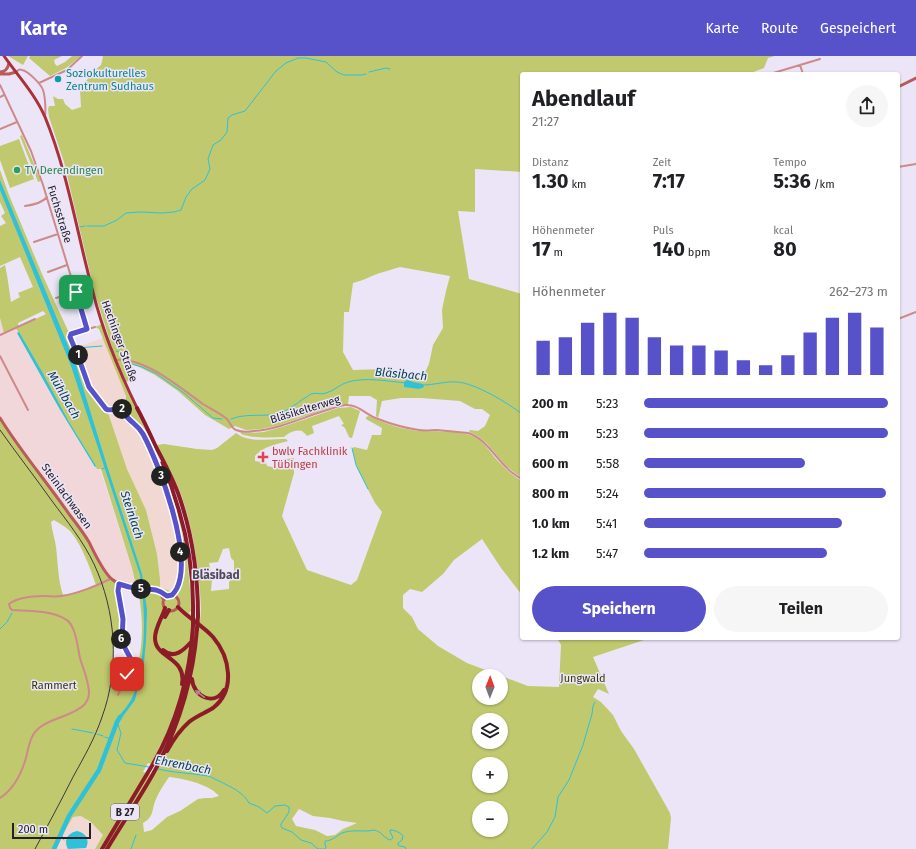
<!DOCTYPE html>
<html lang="de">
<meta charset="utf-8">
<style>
:root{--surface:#fff;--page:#f6f6f6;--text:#202124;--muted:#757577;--accent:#5752ca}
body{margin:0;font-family:"Fira Sans",sans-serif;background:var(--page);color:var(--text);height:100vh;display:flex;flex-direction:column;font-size:15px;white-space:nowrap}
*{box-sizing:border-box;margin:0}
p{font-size:13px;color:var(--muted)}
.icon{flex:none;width:22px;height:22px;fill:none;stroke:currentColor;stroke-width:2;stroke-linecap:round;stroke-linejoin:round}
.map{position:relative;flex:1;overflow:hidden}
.panel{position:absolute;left:520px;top:16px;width:380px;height:568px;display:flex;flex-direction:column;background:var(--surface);border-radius:4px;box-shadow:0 1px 3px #0004}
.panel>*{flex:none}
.needle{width:26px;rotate:1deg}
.controls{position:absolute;left:472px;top:613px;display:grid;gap:8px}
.controls a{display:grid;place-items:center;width:36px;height:36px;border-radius:50%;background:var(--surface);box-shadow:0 1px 3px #0004;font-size:20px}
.scale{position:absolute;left:12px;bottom:10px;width:79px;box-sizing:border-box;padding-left:4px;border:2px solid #232128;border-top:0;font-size:11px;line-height:14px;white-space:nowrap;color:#232128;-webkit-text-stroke:3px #ebe5f7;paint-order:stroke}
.pin{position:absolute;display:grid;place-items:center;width:34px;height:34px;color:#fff;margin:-17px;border-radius:8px;box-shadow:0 2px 6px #0006}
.km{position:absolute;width:20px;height:20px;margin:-10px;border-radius:50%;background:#222;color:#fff;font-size:11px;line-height:20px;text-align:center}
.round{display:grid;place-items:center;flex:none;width:42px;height:42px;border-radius:21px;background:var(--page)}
.head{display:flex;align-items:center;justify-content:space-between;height:68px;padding:0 12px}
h1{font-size:22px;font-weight:700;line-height:30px}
.stats{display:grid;grid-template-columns:repeat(3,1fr);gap:6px;height:68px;padding:4px 12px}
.stats div{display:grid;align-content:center}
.stats b{font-size:20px;font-weight:700}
.stats small{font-size:11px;font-weight:400}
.stats p{font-size:11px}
.chart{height:112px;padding:8px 12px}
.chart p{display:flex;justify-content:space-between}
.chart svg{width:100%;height:72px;margin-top:4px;stroke:var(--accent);stroke-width:6}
.action{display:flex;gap:8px;margin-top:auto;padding:8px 12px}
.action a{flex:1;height:46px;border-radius:24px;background:var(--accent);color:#fff;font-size:16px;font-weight:700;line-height:46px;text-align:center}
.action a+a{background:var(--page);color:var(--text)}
ul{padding:0 12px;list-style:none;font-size:13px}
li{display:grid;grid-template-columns:64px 48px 1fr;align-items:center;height:30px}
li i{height:10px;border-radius:5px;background:var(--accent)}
header{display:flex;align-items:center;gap:24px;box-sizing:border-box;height:56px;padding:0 20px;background:var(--accent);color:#fff}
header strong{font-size:19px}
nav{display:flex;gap:22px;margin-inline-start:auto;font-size:14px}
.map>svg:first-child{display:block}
</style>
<header>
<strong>Karte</strong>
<nav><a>Karte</a><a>Route</a><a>Gespeichert</a></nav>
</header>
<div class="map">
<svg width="916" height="793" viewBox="0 0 916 793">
<rect width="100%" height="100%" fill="#ebe5f7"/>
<path fill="#f2d7da" d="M 0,262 L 4,277 L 16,272 L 80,385 L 97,413 L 100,413 L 132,512 L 136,533 L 129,531 L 110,523 L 0,362 Z"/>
<path fill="#f2d8d2" d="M 103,282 L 126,340 L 126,345 L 139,372 L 164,428 L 177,472 L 181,505 L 177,532 L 174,536 L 160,532 L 160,523 L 157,498 L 146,454 L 89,331 L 74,292 Z
M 81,760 L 91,766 L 103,779 L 95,793 L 56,793 L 67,771 L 73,761 Z"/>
<path fill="#c0c96e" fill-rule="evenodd" d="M 8,0 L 28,0 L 23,9 Z
M 30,0 L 62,0 L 54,4 L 55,8 L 57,10 L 65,6 L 72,0 L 81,0 L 66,12 L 50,20 L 29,2 Z
M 102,0 L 775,0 L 768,2 L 764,12 L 748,18 L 522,18 L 522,116 L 475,113 L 475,156 L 458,155 L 469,223 L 522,238 L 522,421 C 518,419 514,417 511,414 C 496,402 489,383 469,376 L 470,374 L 478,375 L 485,370 L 490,359 L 482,353 L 475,353 L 460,345 L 421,342 L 401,342 L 382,345 L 378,362 L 376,360 L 377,344 L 370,340 L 349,340 L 348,348 L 339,348 L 280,369 L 262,373 L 246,374 L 235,370 L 229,373 L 205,359 L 178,335 L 155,319 L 139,311 L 131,308 L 135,319 L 135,322 L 126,326 L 117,308 C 129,343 147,375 161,409 C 181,455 190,505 191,555 L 189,557 L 200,565 C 202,552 200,538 199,525 C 196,494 190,462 179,433 C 173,418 164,404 156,389 L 164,388 L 197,393 L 212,394 L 217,392 L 236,377 C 250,388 270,382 286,383 L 288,385 C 277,388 262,391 255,400 L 255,405 L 266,407 L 267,410 L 272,411 L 285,407 L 287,403 L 294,402 L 294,417 L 282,460 L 307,514 L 351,529 L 357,524 L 382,456 L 375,447 L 357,412 L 352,393 L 354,391 L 367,394 L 372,379 L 381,379 L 382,372 L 366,363 L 366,361 L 369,360 C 385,368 404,374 422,375 C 437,376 455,374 470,379 C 484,383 491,399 501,408 C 507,415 514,420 522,425 L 522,539 L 501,512 L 482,483 L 454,504 L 443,518 L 422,536 L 410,533 L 403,539 L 403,552 L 412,561 L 418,573 L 438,590 L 467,607 L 528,630 L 559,631 L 561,589 L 557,582 L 650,582 L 593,601 L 609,638 L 598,633 L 593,641 L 601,646 L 613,659 L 621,675 L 634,693 L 665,748 L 670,757 L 671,762 L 668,793 L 95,793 L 103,779 L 91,766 L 81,760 L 73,761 L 67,771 L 56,793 L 0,793 L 0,362 L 87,483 L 107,519 L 119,528 L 118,535 L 123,563 L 122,586 L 113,586 L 113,607 L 131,608 L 131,602 L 139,603 C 144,577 142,558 138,532 L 136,530 L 132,512 L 101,413 L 97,413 L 61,354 L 16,272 L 4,277 L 0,262 L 0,212 L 5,209 L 7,219 L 11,246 L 20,241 L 18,237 L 33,231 L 20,201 L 0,210 L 0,170 L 6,167 L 1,160 L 5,157 L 0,146 L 0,114 L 9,139 L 42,218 L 70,279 L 89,331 L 107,354 L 127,413 L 146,454 L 157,498 L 160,523 L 160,532 L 174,536 L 177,532 L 181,511 L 177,472 L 164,428 L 139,372 L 127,361 L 122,353 L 126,345 L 126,340 L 99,273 L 95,271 L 102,268 L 114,300 L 112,291 L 95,238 L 64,106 L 49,61 L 48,53 L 49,50 L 55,50 L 53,40 L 58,43 L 63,43 L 65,48 L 72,54 L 81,51 L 80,33 L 93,16 L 101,9 L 103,1 ZM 400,211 L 450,220 L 446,235 L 442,254 L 443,272 L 433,289 L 429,308 L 422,322 L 385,313 L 353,314 L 343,296 L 344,256 L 349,256 L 353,227 C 360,225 366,223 372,220 C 381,216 391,214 400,211 ZM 43,255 L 46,258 L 19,271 L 18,267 ZM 54,464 C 59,467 66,471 70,475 C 81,487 91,514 96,529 L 74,537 L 63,539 C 58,524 58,507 56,491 C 55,483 52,475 51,466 ZM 229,492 L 231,502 L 234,505 L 234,520 L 229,526 L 229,533 L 211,535 L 212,523 L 209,507 L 218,506 L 223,493 ZM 479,620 L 501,620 L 501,642 L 479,642 ZM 479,664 L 501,664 L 501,686 L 479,686 ZM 148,707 L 159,710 L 153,719 L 143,716 ZM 479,708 L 501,708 L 501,730 L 479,730 ZM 169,721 C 181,722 202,727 212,734 C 214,735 217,738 219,740 L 212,742 L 205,742 L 198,743 L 180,755 L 167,761 L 152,774 L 144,776 L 143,767 C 155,760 151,754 156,743 C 159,736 164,728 169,721 ZM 479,752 L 501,752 L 501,774 L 479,774 ZM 299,753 L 313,760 L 330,762 L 343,765 L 357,767 L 343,773 L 335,779 L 327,780 L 315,774 L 296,770 L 292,763 Z
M 22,79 L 41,125 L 38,126 L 20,80 Z
M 19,83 L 34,123 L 10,132 L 0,104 L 0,90 Z
M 351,351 L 360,355 L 352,382 L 351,382 L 349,381 L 345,372 L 341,369 L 344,368 L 339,360 L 312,370 L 314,377 L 307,380 C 306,378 303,376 302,375 C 296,373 288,377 284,381 C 270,381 255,383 241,378 L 241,376 L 249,377 L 264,376 L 285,370 L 338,352 Z"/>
<path fill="#2dc1da" d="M 0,124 L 76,309 L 108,413 L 142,518 L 147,554 L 146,585 L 144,606 L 135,644 L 118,667 L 116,664 C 121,657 128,650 132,642 C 136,635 137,625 139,618 C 146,585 145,552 140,519 L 71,310 L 0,134 Z
M 19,276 L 41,314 L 69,366 L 96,410 L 95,411 L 59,352 L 17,277 Z
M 407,324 L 411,325 L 413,326 L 423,328 L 424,331 L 419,333 L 404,331 L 404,326 Z
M 77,775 C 86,777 90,784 86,792 L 68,793 C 63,784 68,777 77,775 Z"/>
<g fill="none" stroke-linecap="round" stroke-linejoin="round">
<path stroke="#2dc1da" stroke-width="1" d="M 369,16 L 386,12 L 390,13
M 87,170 L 104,170 L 117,164 L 126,157 L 140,156 L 162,157 L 174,156 L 181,154 L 186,141 L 192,133 L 205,124 L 210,113 L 208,103 L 213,89 L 221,84 L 227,76 L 228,62 L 232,59 L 245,55 L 276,15 L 286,7 L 298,2 L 306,2 L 326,6 L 337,16 L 344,19 L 362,19 L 366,18
M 80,171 L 85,170
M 77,292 L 102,290
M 116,295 L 122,297 L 124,301
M 125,306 L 142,311 L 155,317 L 184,337 L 213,362 L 222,363
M 423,329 C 434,329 446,325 457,326 C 475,327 508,347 522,358
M 231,363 C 246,357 261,361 277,358 C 287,355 295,349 303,343 C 306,342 309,339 311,338 C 316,336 322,339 326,337 C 334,335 340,328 348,326 C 365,321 387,325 406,327
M 352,392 L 356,409 L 368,433
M 102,413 L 105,412
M 0,573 L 7,566 L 12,557
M 117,666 L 121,677 L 117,694 L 125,707 L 149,711
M 72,673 L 93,677
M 97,678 L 103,680
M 105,681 L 111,683
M 158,713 C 174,717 191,717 208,720 C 212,721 216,724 219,725 C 231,731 243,736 249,747 L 259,751 L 267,757 L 275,750 L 285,749 L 289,751 L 289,756 L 281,768 L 281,770 L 282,772 L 292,776 L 301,784 L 311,787 L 318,793 L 325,793 L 326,791 L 325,788 L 325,785 C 332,785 336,780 342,777 C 350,774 359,775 368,775 C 370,775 372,774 374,774 C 381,775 384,782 390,784 L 393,782 C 392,779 390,777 390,774 C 395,774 401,777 403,780 L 402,784 L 398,787 L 398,789 L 400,790 L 405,791 L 406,793
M 61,778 L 64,784
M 131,793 L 136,779
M 532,793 L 547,776 L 555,761 L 558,741 L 569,724 L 583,689 L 592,658 L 593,650 L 595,646"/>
<path stroke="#2dc1da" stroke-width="4.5" d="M 54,793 L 69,760 L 99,714 L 117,666 L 120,661"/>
<path stroke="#cd8a89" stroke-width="2" d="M 800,9 L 803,18
M 16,16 C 18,14 19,13 22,14 C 28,15 41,28 43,34 C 45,40 46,53 45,60
M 770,18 L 820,3
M 39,27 L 67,14 L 82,0
M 0,29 L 31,95 L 43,129 L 87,273
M 0,41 L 4,39
M 0,73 L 17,66
M 898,111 L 916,108
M 25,150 C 33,149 42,147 47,141
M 34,186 L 58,178
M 48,216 L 67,209
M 56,242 L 76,236
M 898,263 L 916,256
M 95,271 L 71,278 L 70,281 L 83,312 L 89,331 L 106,353 C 111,356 116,351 122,353 L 127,361 L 138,370 L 143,378 L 164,428 L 171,450 L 179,486 L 181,505 L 180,519 L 176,541
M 0,279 L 35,263
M 0,300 L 28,354
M 115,304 C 144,300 180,332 203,348 C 211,353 220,357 227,363 C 230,366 231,372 236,374 C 241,376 249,376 254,375 C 279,373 301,362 324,355 C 331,353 338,350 345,349 C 358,348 366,359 378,363 C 391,368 405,372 419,374 C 425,375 431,374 437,374 C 447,375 457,376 468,377 C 485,382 494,400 507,412 C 511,417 517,420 522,423
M 172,539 L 177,533
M 118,639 L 132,608 C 132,600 123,593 122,585 C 120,577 123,570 123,562 C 122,551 116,539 119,528
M 0,742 C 14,733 21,719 26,702 C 28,694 29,686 33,679 C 43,662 72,662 85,648 C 87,645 89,641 89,637 C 89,625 83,613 80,602 C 78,593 77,583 74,575 C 72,570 70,565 65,563 C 52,554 28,555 12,554 L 10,552 L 9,548 C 18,541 34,540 45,540 C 50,540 55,541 61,540 C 76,538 97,530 110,523"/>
<path stroke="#b95a5b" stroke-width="3" d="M 0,16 C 6,16 8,12 9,7
M 0,18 L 9,18 L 16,16
M 898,31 L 916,22
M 0,362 C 21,396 47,426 69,458 C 76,467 83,476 89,486 C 94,496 104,518 113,524 C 126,534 141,531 157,534 C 161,535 164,538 167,540
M 155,536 L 161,539 L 164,544
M163 547a8 8 0 1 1 16 0a8 8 0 1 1-16 0Z"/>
<path stroke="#a8313a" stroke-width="3" d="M 4,0 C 18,20 35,38 45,61 C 68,117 77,178 93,236 C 103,277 119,315 137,352"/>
<path stroke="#8b1c28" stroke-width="4" d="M 137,352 C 144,365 150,378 156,391 C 164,406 172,421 178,437 C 192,476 198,519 198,560
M 162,407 C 182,454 194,505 193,556
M 165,552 C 162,562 155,572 155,582 C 155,603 187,601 182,628
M 165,561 L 169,554
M 163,594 C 174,604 184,594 192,585
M 192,623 C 193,640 214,651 224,634
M 167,695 C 173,684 180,674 189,666 C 196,660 205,657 213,652 C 236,634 230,601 213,581 C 202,569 188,562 178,551
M 102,793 L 153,708 C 177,666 190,618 193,570
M 107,793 C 122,768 139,743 153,718 C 178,673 193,624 197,573"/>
<path stroke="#3a3740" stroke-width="1" d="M 0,374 C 17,398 35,421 52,445 C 67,465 83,485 94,508 C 116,555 120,612 102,661 C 95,682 84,701 73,721 C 61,745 48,769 35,793"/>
<path stroke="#8b1c28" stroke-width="4" d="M 193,570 L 193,556
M 197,573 L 198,560"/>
</g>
<defs><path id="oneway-solid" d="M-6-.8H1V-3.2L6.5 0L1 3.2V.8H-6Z"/></defs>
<use fill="#bb8090" href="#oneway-solid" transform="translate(200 638) rotate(-143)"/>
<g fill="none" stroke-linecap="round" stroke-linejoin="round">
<defs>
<path id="route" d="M 76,236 L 87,273 L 71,278 L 70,281 L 78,300 L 89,331 L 106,353 C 111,356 116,351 122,353 C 123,355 125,358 127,361 C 133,368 138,369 143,378 C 160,410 193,498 177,532 C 176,534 174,537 172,539 L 167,540 L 161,536 L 156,534 L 129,531 L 119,528 L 118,535 L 123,563 L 122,586 L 126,594 L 132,605 L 132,608 L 127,618"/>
</defs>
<use href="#route" stroke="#fff" stroke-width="8"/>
<use href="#route" stroke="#5752ca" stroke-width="5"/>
</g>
<circle fill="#0f9aa8" stroke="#ebe5f7" stroke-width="1.5" cx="58" cy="23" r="4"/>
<circle fill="#2e9e5b" stroke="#ebe5f7" stroke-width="1.5" cx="17" cy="114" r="4"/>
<path fill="#e0444e" stroke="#ebe5f7" stroke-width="1.5" d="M261 395h4v4h4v4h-4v4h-4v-4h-4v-4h4z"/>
<g text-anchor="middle" stroke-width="3" stroke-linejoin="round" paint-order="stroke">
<rect fill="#ebe5f7" stroke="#5f5c66" stroke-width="1" x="111" y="748" width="28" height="16" rx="3"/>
<g font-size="10" font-weight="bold" fill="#232128">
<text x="125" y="760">B 27</text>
</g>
<g font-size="11" fill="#0d838f" stroke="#ebe5f7" text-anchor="start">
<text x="66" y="21">Soziokulturelles<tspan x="66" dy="13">Zentrum Sudhaus</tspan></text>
</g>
<g font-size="11" fill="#27864d" stroke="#ebe5f7" text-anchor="start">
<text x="25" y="118">TV Derendingen</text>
</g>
<g font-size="11" fill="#232128" stroke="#ebe5f7">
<text transform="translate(60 158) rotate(73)" y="4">Fuchsstraße</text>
<text transform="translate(120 285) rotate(70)" y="4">Hechinger Straße</text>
<text transform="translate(305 353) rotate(-17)" y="4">Bläsikelterweg</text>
<text transform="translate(67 440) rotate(54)" y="4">Steinlachwasen</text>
</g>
<g font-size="11" fill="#be3a42" stroke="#ebe5f7" text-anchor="start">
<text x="272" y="399">bwlv Fachklinik<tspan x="272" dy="13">Tübingen</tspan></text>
</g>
<g font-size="11" fill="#35380e" stroke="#ebe5f7">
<text x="583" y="626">Jungwald</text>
<text x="54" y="633">Rammert</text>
</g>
<g font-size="12" font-style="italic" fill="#054550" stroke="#ebe5f7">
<text transform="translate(401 318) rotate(5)" y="4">Bläsibach</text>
<text transform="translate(64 339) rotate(60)" y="4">Mühlbach</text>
<text transform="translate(132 459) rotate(72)" y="4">Steinlach</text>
<text transform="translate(183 709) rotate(11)" y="4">Ehrenbach</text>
</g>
<g font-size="12" font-weight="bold" fill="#504b5a" stroke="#ebe5f7">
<text x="216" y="523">Bläsibad</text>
</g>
</g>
</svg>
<div class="controls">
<a><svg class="needle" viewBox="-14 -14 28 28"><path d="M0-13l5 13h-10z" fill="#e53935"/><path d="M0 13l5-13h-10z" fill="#757577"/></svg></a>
<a><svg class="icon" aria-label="layers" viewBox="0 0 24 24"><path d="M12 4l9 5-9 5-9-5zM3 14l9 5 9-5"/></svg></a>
<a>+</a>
<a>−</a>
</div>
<div class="scale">200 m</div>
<div class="pin" style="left:76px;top:236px;background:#1e9e55"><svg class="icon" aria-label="arrive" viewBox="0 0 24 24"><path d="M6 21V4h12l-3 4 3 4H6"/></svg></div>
<div class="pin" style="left:127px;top:618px;background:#d93025"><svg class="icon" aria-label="check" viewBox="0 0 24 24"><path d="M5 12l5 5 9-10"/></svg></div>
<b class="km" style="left:78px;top:299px">1</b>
<b class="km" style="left:122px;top:353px">2</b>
<b class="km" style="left:161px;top:420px">3</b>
<b class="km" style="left:180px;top:496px">4</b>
<b class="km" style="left:141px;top:533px">5</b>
<b class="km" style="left:121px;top:583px">6</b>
<section class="panel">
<div class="head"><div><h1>Abendlauf</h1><p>21:27</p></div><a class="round"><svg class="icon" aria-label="share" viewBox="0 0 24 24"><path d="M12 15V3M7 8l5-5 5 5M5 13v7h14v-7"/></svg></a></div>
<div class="stats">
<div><p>Distanz</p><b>1.30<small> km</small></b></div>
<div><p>Zeit</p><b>7:17</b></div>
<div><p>Tempo</p><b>5:36<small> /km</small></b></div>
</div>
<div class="stats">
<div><p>Höhenmeter</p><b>17<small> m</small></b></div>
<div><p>Puls</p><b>140<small> bpm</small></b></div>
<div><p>kcal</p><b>80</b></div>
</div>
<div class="chart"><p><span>Höhenmeter</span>262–273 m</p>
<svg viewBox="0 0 160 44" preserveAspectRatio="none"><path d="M5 44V23M15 44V21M25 44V12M35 44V6M45 44V9M55 44V21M65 44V26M75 44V26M85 44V29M95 44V35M105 44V38M115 44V32M125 44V18M135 44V9M145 44V6M155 44V15"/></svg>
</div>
<ul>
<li><b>200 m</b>5:23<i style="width:100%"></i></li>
<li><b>400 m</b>5:23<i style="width:100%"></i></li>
<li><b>600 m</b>5:58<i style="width:66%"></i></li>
<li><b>800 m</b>5:24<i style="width:99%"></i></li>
<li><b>1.0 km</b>5:41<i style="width:81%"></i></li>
<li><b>1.2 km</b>5:47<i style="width:75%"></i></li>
</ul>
<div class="action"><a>Speichern</a><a>Teilen</a></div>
</section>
</div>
